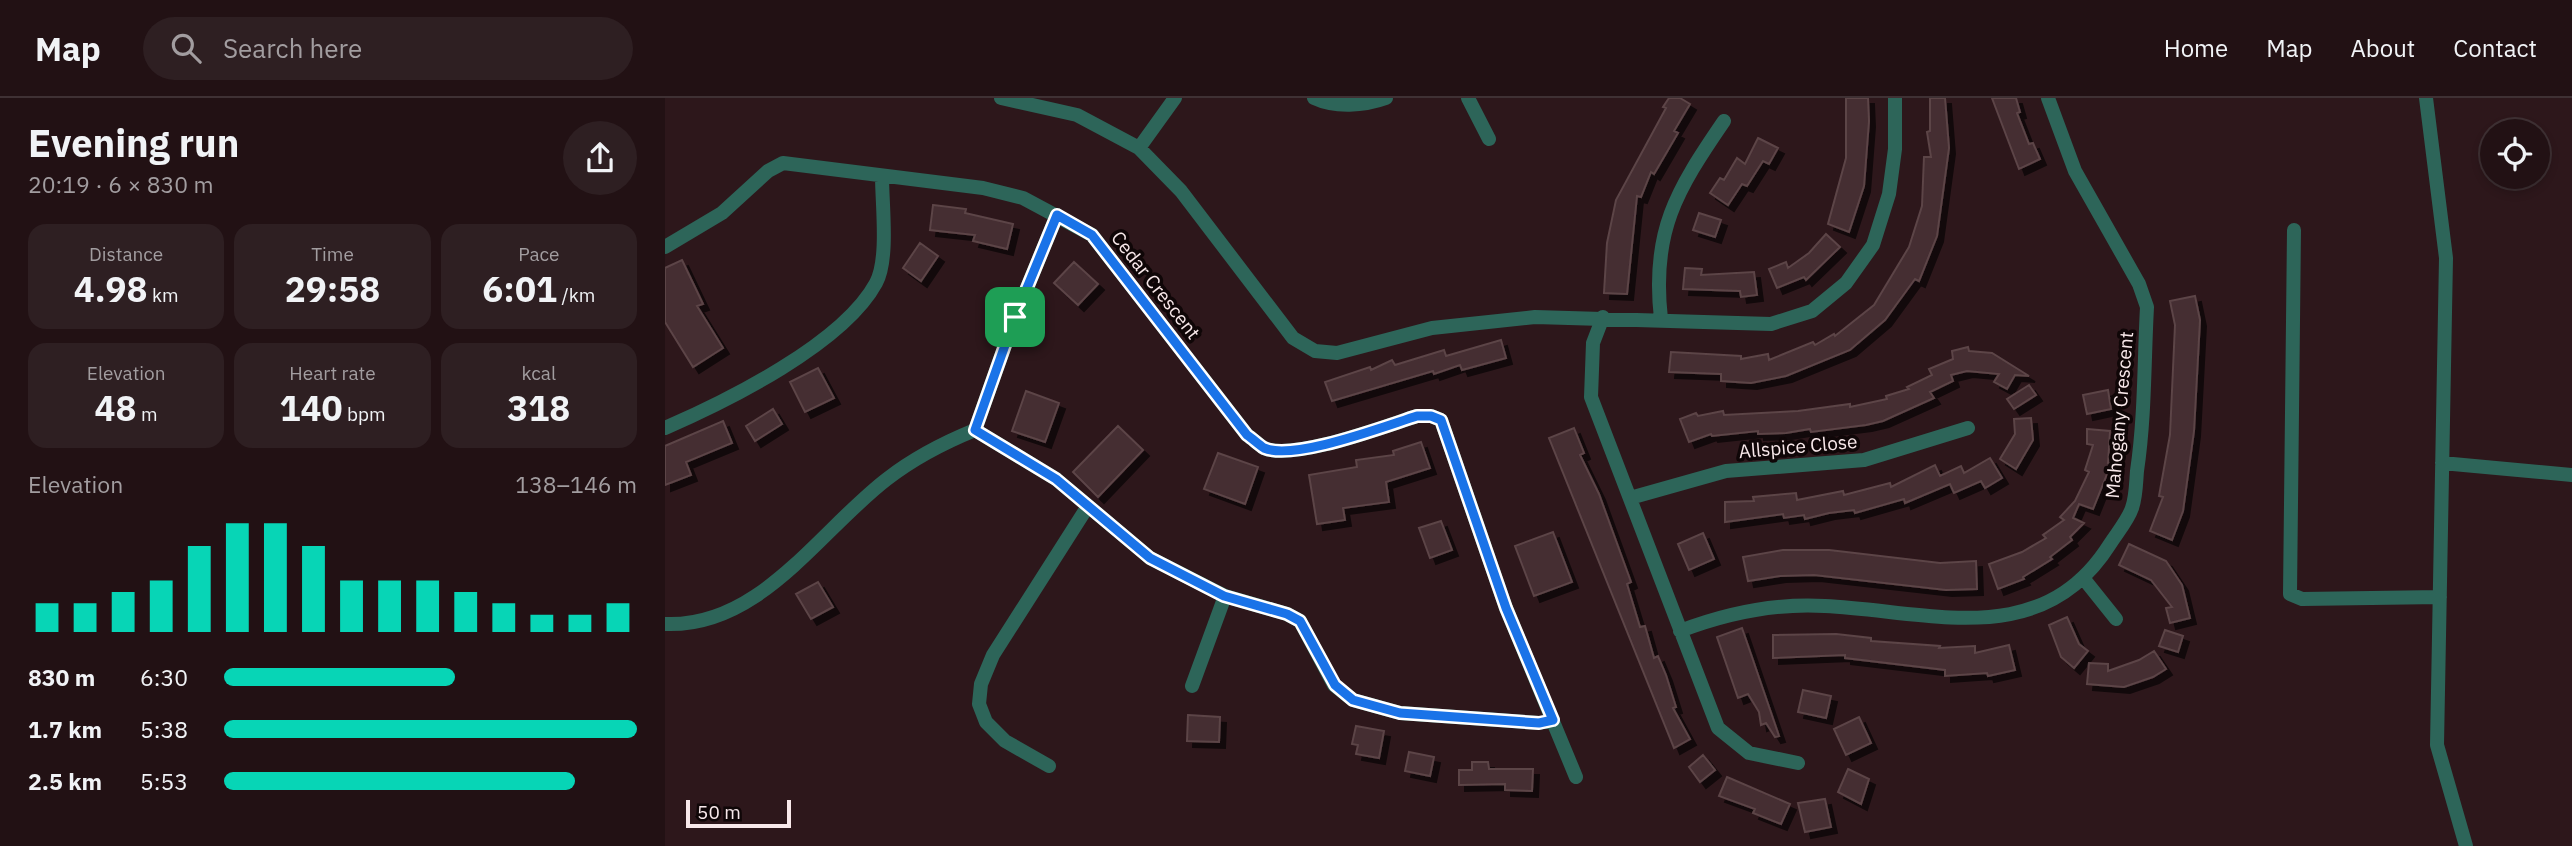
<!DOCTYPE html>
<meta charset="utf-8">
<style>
:root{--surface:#221114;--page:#2e1f22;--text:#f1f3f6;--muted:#a29da0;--line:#3f3134;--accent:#07d5b6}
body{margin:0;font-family:"IBM Plex Sans",sans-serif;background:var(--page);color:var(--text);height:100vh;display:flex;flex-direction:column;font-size:26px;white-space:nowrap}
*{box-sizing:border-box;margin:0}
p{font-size:23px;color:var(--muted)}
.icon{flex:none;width:38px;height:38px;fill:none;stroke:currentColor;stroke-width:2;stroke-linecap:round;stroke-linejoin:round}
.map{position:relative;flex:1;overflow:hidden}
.sheet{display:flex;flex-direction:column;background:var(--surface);width:665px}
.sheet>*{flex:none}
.controls{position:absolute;left:1815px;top:21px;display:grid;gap:14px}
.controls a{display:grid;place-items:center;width:70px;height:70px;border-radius:50%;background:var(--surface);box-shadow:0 4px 10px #0003,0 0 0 2px var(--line);font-size:35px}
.scale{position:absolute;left:21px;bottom:18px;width:105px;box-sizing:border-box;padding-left:7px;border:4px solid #f8e8ea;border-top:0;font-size:19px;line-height:24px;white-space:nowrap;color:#f8e8ea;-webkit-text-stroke:5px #0f0607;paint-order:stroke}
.pin{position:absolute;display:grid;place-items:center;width:60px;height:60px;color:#fff;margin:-30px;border-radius:14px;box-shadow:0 4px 10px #0006}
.round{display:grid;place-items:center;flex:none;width:74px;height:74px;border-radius:37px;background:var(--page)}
.summary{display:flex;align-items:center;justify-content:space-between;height:119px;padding:0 28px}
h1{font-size:38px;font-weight:700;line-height:52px}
.stats{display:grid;grid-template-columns:repeat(3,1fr);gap:10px;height:119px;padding:7px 28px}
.stats div{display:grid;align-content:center;border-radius:18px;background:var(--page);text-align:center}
.stats b{font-size:35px;font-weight:700}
.stats small{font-size:19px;font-weight:400}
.stats p{font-size:19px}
.chart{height:196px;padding:14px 28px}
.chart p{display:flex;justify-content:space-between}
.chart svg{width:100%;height:126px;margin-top:7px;stroke:var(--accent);stroke-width:6}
ul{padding:0 28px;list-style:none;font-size:23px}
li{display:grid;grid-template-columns:112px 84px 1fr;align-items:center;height:52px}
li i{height:18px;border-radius:9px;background:var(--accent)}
header{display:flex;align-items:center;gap:42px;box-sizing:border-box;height:98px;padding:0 35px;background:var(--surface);border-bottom:2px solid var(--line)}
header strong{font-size:33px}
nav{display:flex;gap:38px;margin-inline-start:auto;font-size:24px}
.search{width:490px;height:63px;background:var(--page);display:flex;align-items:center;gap:18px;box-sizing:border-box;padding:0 24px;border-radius:38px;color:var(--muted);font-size:26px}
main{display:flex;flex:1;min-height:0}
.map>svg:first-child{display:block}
</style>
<header>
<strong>Map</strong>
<div class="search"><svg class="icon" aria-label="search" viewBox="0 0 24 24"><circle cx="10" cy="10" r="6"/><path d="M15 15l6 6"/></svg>Search here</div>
<nav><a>Home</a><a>Map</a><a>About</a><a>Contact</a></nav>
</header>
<main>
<section class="sheet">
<div class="summary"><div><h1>Evening run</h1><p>20:19 · 6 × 830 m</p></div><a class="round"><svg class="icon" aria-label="share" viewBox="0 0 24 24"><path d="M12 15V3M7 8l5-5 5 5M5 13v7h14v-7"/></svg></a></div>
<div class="stats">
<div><p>Distance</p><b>4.98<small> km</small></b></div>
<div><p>Time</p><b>29:58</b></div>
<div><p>Pace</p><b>6:01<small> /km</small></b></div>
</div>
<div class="stats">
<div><p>Elevation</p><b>48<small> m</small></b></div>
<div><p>Heart rate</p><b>140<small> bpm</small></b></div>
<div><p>kcal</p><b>318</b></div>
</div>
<div class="chart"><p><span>Elevation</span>138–146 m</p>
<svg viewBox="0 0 160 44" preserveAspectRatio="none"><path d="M5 44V34M15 44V34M25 44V30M35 44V26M45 44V14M55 44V6M65 44V6M75 44V14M85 44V26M95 44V26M105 44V26M115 44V30M125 44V34M135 44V38M145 44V38M155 44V34"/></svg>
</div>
<ul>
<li><b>830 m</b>6:30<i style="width:56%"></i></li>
<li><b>1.7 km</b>5:38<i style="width:100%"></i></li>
<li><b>2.5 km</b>5:53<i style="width:85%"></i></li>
</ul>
</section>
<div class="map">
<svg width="1907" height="748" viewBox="0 0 1907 748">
<defs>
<filter id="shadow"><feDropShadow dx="6" dy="6" stdDeviation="0" flood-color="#0009"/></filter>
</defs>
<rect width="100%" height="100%" fill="#2d171b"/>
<path fill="#442d31" stroke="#5c4447" stroke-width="2" filter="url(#shadow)" d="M 1004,0 L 1015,0 L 1025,6 L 1009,33 L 1013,35 L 989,76 L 986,74 L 976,99 L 972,98 L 962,196 L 939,195 L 942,145 L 951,102 L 1001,10 L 998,9 Z
M 1181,0 L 1203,0 L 1204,23 L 1199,88 L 1184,134 L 1163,126 L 1181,60 Z
M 1265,0 L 1280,0 L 1284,50 L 1272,138 L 1254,183 L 1250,181 L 1220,222 L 1185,252 L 1121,278 L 1086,285 L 1056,283 L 1056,276 L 1004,274 L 1006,254 L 1076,258 L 1076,261 L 1103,256 L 1104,262 L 1148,244 L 1150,247 L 1169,236 L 1170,238 L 1209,207 L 1244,149 L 1257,108 L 1259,59 L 1266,59 L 1262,34 L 1265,33 Z
M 1327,0 L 1351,0 L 1355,14 L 1352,15 L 1364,46 L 1368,45 L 1375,61 L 1354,71 Z
M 1093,40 L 1113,50 L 1104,66 L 1098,63 L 1082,88 L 1077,86 L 1063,107 L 1045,95 L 1055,80 L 1059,82 L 1072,60 L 1080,66 Z
M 268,107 L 301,111 L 300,115 L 348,126 L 342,151 L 308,143 L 310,137 L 265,132 Z
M 1034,115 L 1056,122 L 1050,139 L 1028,132 Z
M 1161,136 L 1175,149 L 1141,182 L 1139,179 L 1112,190 L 1104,171 L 1121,164 L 1123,170 L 1144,155 Z
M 255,145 L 273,158 L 256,183 L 238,170 Z
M 17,162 L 38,206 L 32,208 L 58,250 L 28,269 L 0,224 L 0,170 Z
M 409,164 L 433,186 L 413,207 L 389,185 Z
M 1020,170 L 1037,171 L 1036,177 L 1089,174 L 1092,197 L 1076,199 L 1075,193 L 1018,191 Z
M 1530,198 L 1535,222 L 1529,333 L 1518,413 L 1507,442 L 1485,433 L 1498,399 L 1494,398 L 1505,337 L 1510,227 L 1505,203 Z
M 836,242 L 841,260 L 797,272 L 795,267 L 769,276 L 768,273 L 667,303 L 660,284 L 705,269 L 706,272 L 727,262 L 730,267 L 779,252 L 781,258 Z
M 1303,249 L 1304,253 L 1327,255 L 1364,278 L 1350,277 L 1342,291 L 1329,284 L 1334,276 L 1302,273 L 1286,277 L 1288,283 L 1265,294 L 1269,300 L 1218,323 L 1201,327 L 1146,334 L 1145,331 L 1121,335 L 1093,336 L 1093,333 L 1047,338 L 1046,336 L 1024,344 L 1015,321 L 1031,315 L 1033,318 L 1058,313 L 1059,317 L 1133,313 L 1185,306 L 1185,309 L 1222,301 L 1221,298 L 1244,291 L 1242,289 L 1267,277 L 1264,271 L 1288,261 L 1287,253 Z
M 153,270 L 169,300 L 140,314 L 125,284 Z
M 1364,287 L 1371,297 L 1349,311 L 1342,301 Z
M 1443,292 L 1446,311 L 1422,316 L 1418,297 Z
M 361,293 L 394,305 L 380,344 L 347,333 Z
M 108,311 L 117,326 L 90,343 L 81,328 Z
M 1366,320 L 1368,342 L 1351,371 L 1335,361 L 1350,336 L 1349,321 Z
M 58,323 L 67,345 L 21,364 L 26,377 L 0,387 L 0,348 Z
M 453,328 L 478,352 L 433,399 L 408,374 Z
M 909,330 L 919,355 L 915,357 L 934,396 L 966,484 L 962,486 L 975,529 L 980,528 L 989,560 L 993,558 L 1001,577 L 1011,609 L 1008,610 L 1025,641 L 1009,650 L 884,340 Z
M 1422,331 L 1445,333 L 1443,365 L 1446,366 L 1428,411 L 1414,406 L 1408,420 L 1419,425 L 1405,439 L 1407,442 L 1385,459 L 1387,461 L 1358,479 L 1359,481 L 1333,491 L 1324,466 L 1357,454 L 1381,440 L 1378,437 L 1399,422 L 1395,419 L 1410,403 L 1424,374 L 1420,372 L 1428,347 L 1422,346 Z
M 756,344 L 765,370 L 721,384 L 724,404 L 678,410 L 680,422 L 652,426 L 644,377 L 692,369 L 691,362 L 729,357 L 728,353 Z
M 553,355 L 593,369 L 580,406 L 539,391 Z
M 1325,360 L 1337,380 L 1320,390 L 1316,383 L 1289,395 L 1285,386 L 1240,405 L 1239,401 L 1190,415 L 1189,412 L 1164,415 L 1140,421 L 1139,417 L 1119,420 L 1118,416 L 1060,424 L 1060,404 L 1089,403 L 1088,399 L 1131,395 L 1132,402 L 1178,393 L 1179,397 L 1225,385 L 1226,389 L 1270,367 L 1275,378 L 1296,368 L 1299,375 Z
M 776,423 L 787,452 L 765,460 L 754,430 Z
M 888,434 L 907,484 L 869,498 L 850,448 Z
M 1038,435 L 1049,461 L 1024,472 L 1013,446 Z
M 1464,446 L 1501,463 L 1517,487 L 1525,520 L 1505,525 L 1501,510 L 1507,509 L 1486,482 L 1454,467 Z
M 1118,452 L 1164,452 L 1275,465 L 1311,463 L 1312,491 L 1281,492 L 1149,477 L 1115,478 L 1083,483 L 1078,459 Z
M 153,484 L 168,509 L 146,521 L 131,496 Z
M 1402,519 L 1414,546 L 1423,553 L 1409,570 L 1396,559 L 1384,527 Z
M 1077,530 L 1114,638 L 1110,639 L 1101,625 L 1096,627 L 1094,614 L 1083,596 L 1073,600 L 1052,539 Z
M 1500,532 L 1518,538 L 1513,554 L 1494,548 Z
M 1171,536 L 1206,540 L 1206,543 L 1275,548 L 1274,550 L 1310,548 L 1310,555 L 1344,547 L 1350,572 L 1323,578 L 1322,575 L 1280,578 L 1280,572 L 1180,560 L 1180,557 L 1108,560 L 1108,537 Z
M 1489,553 L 1501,571 L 1488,579 L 1459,589 L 1422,586 L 1424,565 L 1443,566 L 1443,573 L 1474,562 Z
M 1138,592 L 1166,598 L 1161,620 L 1133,614 Z
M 523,617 L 555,619 L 554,644 L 522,643 Z
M 1194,619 L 1206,645 L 1181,657 L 1169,631 Z
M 691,628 L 719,633 L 714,660 L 691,656 L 693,647 L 687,646 Z
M 744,654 L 769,659 L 765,678 L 740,673 Z
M 1038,657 L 1050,672 L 1035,684 L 1024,669 Z
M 807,664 L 823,664 L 824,671 L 868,671 L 867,693 L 840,692 L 840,686 L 794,687 L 794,672 L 807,672 Z
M 1183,671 L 1204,681 L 1196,706 L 1173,694 Z
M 1062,679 L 1125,706 L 1116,726 L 1088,715 L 1090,711 L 1054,698 Z
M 1160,701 L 1166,729 L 1140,734 L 1133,705 Z"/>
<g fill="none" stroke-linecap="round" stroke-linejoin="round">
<path stroke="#2d6559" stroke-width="14" d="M 336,0 L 412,17 L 474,50 L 516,93 L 628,240 L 650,253 L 672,255 L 767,230 L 870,219 L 1106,226 L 1147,213 L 1181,185 L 1208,147 L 1224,96 L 1230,51 L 1230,0
M 649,0 C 670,10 699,8 721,0
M 803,0 L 824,41
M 1761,0 L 1781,160 L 1772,647 L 1801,748
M 474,50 L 510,0
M 1629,132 L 1625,496 L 1637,501 L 1775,499
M 0,149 L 57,115 L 103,73 L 118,65 L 318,90 L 358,100 L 427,137 L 582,337 C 588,341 594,347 599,350 C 629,363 720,328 752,318 L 766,318 L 776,322 L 841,510 L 911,679
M 938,219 L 928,245 L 926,299 L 1053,630 L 1084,655 L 1133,665
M 996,221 C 986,134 1011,93 1059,23
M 0,330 C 62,303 178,246 211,185 C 224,161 217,107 217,78
M 310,332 L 391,381 L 485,460 L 560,498 L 622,516 L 635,523 L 669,587 L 688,602 L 735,615 L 874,625 L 888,622
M 310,332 L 350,219 L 392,117
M 1777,365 L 1907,377
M 965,400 L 1061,373 L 1199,362 L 1303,330
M 1419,481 L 1451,521
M 0,526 C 95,530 154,433 222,381 C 249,360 278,345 310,332
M 1015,533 C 1062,515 1110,505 1160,508 C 1265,513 1377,554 1445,446 C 1452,435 1463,422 1467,410 C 1471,399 1471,385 1472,373 C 1480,319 1479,264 1482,209 L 1474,186 L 1410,73 L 1383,0
M 527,588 L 560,498
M 384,668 L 340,643 L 321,624 L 314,606 L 316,586 L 328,557 L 423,408"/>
</g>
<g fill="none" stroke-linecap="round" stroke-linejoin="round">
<defs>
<path id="route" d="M 392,117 L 427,137 L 582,337 C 588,341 594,347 599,350 C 629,363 720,328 752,318 L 766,318 L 776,322 L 841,510 L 888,622 L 874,625 L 735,615 L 688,602 L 670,587 L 635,523 L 622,516 L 559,498 L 485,460 L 391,381 L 310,332 L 350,219 Z"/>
</defs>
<use href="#route" stroke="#fff" stroke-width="14"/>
<use href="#route" stroke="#1a73e8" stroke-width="9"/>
</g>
<g text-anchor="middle" stroke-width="7" stroke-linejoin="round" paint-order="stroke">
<g font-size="19" fill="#f8e8ea" stroke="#0f0607">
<text transform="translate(491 187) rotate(52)" y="7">Cedar Crescent</text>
<text transform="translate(1454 317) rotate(-85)" y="7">Mahogany Crescent</text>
<text transform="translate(1133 348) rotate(-5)" y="7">Allspice Close</text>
</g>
</g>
</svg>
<div class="controls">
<a><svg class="icon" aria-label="locate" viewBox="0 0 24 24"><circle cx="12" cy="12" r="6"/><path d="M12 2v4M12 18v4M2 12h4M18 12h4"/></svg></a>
</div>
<div class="scale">50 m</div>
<div class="pin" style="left:350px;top:219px;background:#1e9e55"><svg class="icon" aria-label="arrive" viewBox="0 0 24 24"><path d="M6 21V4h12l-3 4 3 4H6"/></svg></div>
</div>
</main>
